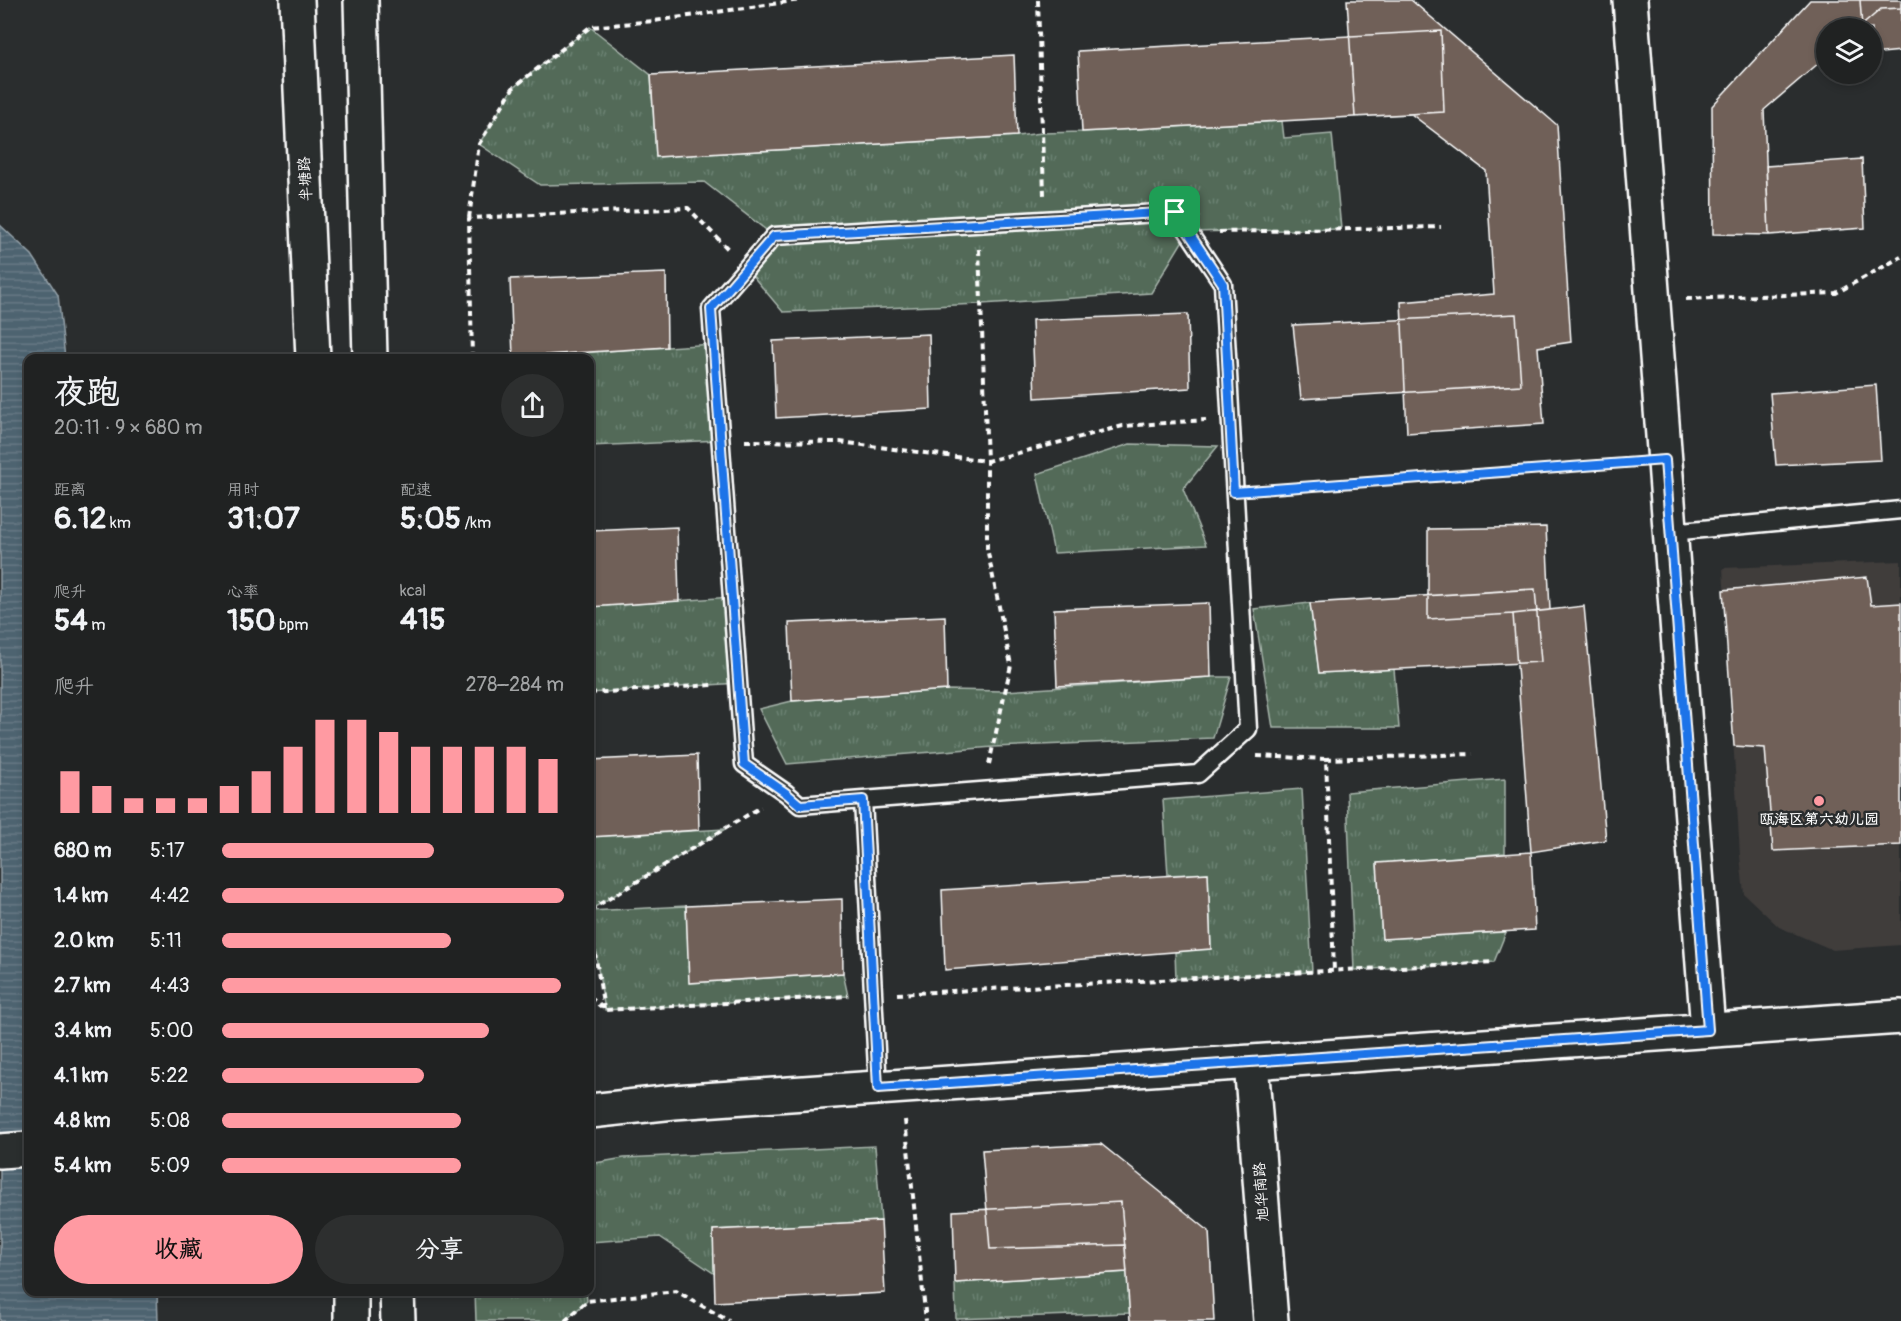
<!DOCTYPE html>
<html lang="zh">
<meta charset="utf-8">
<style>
:root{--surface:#202222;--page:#2d2f2f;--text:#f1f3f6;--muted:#a2a4a5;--line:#3d3f40;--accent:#ff9aa2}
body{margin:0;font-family:Pangolin,"LXGW WenKai TC",sans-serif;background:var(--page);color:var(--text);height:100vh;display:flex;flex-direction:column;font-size:22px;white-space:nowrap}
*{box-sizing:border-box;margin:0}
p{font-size:20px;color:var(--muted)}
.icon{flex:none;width:33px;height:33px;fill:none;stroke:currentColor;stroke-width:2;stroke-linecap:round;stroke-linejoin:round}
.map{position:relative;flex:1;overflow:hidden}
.side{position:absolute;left:24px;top:354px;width:570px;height:942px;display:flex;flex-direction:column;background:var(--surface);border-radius:12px;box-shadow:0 3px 9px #0003,0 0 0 2px var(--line)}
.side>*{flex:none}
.buttons{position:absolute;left:1816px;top:18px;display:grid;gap:12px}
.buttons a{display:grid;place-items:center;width:66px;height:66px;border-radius:50%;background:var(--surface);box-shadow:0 3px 9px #0003,0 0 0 2px var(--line);font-size:30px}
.pin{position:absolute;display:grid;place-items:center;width:51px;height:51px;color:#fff;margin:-26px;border-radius:12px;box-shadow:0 3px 9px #0006}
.round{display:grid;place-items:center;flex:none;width:63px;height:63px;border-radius:32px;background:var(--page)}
.headline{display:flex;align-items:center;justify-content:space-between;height:102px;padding:0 30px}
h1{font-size:33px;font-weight:700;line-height:45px}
.metrics{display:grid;grid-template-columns:repeat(3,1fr);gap:9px;height:102px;padding:6px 30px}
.metrics div{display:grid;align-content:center}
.metrics b{font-size:30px;font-weight:700}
.metrics small{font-size:16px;font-weight:400}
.metrics p{font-size:16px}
.chart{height:168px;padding:12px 30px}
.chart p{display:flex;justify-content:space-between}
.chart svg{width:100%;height:108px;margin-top:6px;stroke:var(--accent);stroke-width:6}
.action{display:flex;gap:12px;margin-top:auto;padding:12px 30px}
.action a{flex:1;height:69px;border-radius:36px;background:var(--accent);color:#111;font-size:24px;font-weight:700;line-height:69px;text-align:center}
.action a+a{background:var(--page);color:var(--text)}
ul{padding:0 30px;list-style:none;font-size:20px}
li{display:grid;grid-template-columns:96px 72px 1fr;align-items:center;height:45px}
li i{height:15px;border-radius:8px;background:var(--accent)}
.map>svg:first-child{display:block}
</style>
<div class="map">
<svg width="1901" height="1321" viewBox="0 0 1901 1321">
<defs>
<pattern id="grass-tufts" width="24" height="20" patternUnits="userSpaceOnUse" patternTransform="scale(1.5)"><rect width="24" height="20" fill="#526b59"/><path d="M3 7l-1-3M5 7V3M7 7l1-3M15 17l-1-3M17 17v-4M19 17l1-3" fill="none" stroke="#6c8172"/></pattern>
<pattern id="water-rules" width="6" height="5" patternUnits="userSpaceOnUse" patternTransform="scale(1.5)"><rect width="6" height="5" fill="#4d6370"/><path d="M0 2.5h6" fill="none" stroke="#687a85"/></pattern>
</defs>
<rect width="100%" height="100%" fill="#2a2d2e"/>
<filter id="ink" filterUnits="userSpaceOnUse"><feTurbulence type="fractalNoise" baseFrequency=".0167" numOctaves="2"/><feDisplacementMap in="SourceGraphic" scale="12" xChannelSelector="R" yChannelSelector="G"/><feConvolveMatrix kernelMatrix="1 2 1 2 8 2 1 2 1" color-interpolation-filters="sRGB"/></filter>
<g filter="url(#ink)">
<path fill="#3f3c3b" d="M 1901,561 L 1901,945 L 1833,950 L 1779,927 L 1744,894 L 1740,856 L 1723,568 Z"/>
<path fill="url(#grass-tufts)" stroke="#a8b5ac" stroke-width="1.5" d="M 590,27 L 651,75 L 656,157 L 1017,136 L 1042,133 L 1082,132 L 1282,121 L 1284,138 L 1332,134 L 1341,229 L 1188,232 L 1151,293 L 981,304 L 783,312 L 746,268 L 774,236 L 704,182 L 540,185 L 479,144 L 513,88 Z
M 713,344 L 720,440 L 590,446 L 590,358 L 472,358 L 472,357 L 513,357 Z
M 1130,444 L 1218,446 L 1183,489 L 1206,545 L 1054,553 L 1037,474 Z
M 732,597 L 738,683 L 590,693 L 590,607 Z
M 1310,603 L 1319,673 L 1394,669 L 1399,728 L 1273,728 L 1254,609 Z
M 1211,677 L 1231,677 L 1213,738 L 993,747 L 787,764 L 759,709 L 792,701 L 947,690 L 1005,691 Z
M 1505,779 L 1505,853 L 1377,864 L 1382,939 L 1506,932 L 1494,962 L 1354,970 L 1347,792 Z
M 1302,789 L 1312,972 L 1176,979 L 1175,952 L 1211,948 L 1208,873 L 1168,875 L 1163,800 Z
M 725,829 L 590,910 L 590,837 Z
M 686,906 L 690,983 L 843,973 L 848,996 L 605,1010 L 590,921 L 590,911 Z
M 875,1146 L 881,1221 L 713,1230 L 715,1274 L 660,1237 L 590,1242 L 590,1164 L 624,1158 Z
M 1127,1272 L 1130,1313 L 956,1319 L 955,1283 Z
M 475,1292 L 586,1292 L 587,1301 L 565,1321 L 476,1321 Z"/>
<path fill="url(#water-rules)" stroke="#94a1a9" stroke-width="1.5" d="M 0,225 L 32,255 L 58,295 L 65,358 L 28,358 L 28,1292 L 157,1292 L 158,1321 L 0,1321 Z"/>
<path fill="#706058" stroke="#fff" stroke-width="1.5" d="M 1347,0 L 1411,0 L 1557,125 L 1571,342 L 1538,347 L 1544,424 L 1407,433 L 1401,302 L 1494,294 L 1486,171 L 1411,114 L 1355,117 Z
M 1810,0 L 1901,0 L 1901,8 L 1881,9 L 1859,28 L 1827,28 L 1827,56 L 1764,110 L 1769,235 L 1713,234 L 1712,106 Z
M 1860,0 L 1901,0 L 1901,51 L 1872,54 L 1872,28 L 1862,28 Z
M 1441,31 L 1444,112 L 1082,132 L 1078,51 Z
M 1014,55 L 1017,136 L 656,157 L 651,75 Z
M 1862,159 L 1865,228 L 1769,235 L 1766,166 Z
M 666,273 L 667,347 L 513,357 L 510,279 Z
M 1188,314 L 1190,388 L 1035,398 L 1032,320 Z
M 1516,314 L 1521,385 L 1301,399 L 1293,325 Z
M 929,334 L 931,409 L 776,418 L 773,341 Z
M 1876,385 L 1881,460 L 1776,465 L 1770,393 Z
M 677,527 L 679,601 L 590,607 L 590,531 Z
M 1546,527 L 1550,610 L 1513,614 L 1428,619 L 1428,529 Z
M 1867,577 L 1871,605 L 1901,603 L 1901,845 L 1773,851 L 1765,748 L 1734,746 L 1723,590 Z
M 1535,589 L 1541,662 L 1319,673 L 1310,603 Z
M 1209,603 L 1211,677 L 1057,686 L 1054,609 Z
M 1584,606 L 1606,840 L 1531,852 L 1513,614 Z
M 945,616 L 947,690 L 792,701 L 789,623 Z
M 697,755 L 699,830 L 590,837 L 590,760 Z
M 1531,852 L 1535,930 L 1382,939 L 1377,863 Z
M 1208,873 L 1211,949 L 945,970 L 942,890 Z
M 842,899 L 843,973 L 689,983 L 686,906 Z
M 1101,1144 L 1209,1231 L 1214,1321 L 1130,1321 L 1125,1245 L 990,1249 L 982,1150 Z
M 1121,1202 L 1127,1272 L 955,1283 L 953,1211 Z
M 881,1221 L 885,1293 L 715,1302 L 713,1230 Z"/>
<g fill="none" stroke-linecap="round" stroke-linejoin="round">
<defs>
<path id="lane" d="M 1671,532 L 1901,510
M 863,800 L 800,805 L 786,793 L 744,764 L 711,309 L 774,236 L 1175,212 L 1223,284 L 1248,729 L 1198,774 L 863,800 L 878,1088"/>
<path id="secondary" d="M 297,0 L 313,358
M 361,0 L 370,358
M 1630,0 L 1708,1030
M 1251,1062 L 1271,1321
M 590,1111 L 674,1102 L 1901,1017
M 0,1151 L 28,1149
M 351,1292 L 351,1321
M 397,1292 L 398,1321"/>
</defs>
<use href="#lane" stroke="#fff" stroke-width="21"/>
<use href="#secondary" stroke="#fff" stroke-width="38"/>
<path stroke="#fff" stroke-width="4" stroke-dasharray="6 4.5" stroke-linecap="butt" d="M 1038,0 L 1044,195
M 469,218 L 479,144 L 513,88 L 590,27 L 654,21 L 800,0
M 1219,232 L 1441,227
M 979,249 L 987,461 L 987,548 L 1011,665 L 989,764
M 1686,299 L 1836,293 L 1901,257
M 472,358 L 469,218 L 688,208 L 729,250
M 745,441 L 840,442 L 987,461 L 1123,426 L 1206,420
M 1259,491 L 1632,463
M 590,693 L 713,685
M 1257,756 L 1326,759 L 1334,971
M 1326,759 L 1473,754
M 590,910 L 761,807
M 590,921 L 604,1009
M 897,994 L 1494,962
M 590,997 L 605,1010 L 848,996
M 905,1120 L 926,1321
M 565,1321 L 587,1301 L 676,1291 L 729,1321"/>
<use href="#lane" stroke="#2a2d2e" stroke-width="16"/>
<use href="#secondary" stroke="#2a2d2e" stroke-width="33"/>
</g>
</g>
<g fill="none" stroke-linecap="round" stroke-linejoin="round" filter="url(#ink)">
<defs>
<path id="route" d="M 1175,212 L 1223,284 L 1234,492 L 1665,460 L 1708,1030 L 878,1088 L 863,800 L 800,805 L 786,793 L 744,764 L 711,309 L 774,236 Z"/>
</defs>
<use href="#route" stroke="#fff" stroke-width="12"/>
<use href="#route" stroke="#1a73e8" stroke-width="8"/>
</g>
<circle fill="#ff9aa2" stroke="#2a2d2e" stroke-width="2" cx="1819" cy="801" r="6"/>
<g text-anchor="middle" stroke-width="5" stroke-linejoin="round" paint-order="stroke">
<g font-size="15" fill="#fff" stroke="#2a2d2e">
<text transform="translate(305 179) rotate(-93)" y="5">半塘路</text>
<text transform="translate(1261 1192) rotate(-94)" y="5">旭华南路</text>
</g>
<g font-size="15" font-weight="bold" fill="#fff" stroke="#2a2d2e">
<text x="1819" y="824">瓯海区第六幼儿园</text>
</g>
</g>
</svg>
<div class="buttons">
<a><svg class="icon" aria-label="layers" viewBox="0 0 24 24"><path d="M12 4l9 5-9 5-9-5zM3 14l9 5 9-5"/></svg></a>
</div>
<div class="pin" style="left:1175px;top:212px;background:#1e9e55"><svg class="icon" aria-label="arrive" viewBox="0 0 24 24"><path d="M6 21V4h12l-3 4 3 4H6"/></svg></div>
<section class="side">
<div class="headline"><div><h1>夜跑</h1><p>20:11 · 9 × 680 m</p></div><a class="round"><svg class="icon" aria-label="share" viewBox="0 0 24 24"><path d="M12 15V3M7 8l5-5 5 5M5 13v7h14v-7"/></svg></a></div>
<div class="metrics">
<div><p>距离</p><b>6.12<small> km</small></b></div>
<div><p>用时</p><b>31:07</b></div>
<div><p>配速</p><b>5:05<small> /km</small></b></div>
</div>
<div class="metrics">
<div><p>爬升</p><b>54<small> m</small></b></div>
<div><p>心率</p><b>150<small> bpm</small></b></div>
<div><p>kcal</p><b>415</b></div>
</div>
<div class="chart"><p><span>爬升</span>278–284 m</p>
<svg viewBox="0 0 160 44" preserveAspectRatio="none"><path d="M5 44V27M15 44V33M25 44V38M35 44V38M45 44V38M55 44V33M65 44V27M75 44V17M85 44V6M95 44V6M105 44V11M115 44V17M125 44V17M135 44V17M145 44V17M155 44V22"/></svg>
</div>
<ul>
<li><b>680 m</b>5:17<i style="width:62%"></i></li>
<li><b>1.4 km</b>4:42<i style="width:100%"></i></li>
<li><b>2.0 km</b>5:11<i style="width:67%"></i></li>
<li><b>2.7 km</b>4:43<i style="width:99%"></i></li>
<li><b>3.4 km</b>5:00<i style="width:78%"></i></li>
<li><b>4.1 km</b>5:22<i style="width:59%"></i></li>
<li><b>4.8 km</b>5:08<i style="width:70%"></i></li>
<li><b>5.4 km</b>5:09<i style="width:70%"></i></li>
</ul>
<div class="action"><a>收藏</a><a>分享</a></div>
</section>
</div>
